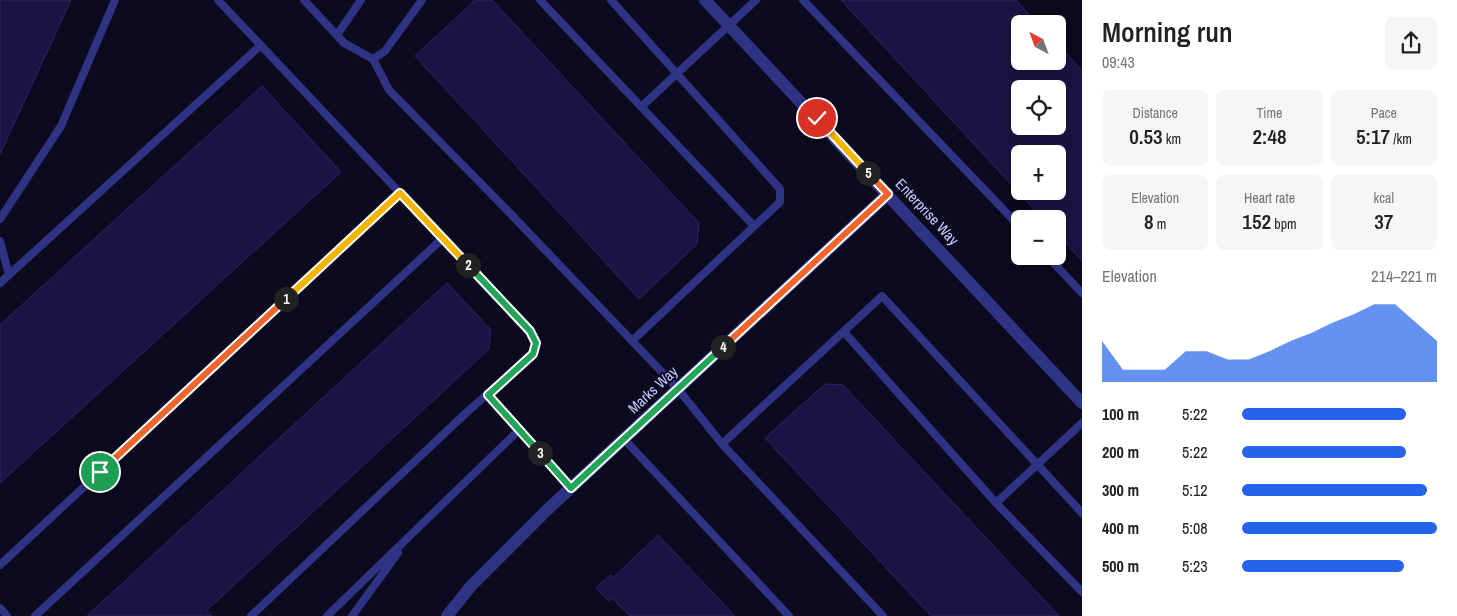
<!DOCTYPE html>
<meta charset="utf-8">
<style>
:root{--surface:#fff;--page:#f6f6f6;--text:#202124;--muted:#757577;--accent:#2563eb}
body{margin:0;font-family:"Archivo Narrow",sans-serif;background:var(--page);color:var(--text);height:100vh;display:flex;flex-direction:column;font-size:19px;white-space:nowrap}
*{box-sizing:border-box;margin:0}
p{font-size:16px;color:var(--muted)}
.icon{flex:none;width:28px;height:28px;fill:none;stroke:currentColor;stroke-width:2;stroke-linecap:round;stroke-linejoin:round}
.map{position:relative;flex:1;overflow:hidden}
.panel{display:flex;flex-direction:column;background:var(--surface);width:375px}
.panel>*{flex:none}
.needle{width:32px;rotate:319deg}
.controls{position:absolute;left:1011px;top:15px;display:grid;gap:10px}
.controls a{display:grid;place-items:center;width:55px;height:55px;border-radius:8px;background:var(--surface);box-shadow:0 5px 20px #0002;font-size:25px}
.pin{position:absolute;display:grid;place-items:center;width:42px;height:42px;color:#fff;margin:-21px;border:2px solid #fff;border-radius:50%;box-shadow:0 1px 5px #0007}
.km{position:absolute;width:25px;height:25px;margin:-12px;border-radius:50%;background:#222;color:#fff;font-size:14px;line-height:25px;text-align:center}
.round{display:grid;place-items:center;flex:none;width:52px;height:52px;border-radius:8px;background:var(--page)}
.headline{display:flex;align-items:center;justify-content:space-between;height:85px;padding:0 20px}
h1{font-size:28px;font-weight:600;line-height:38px}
.figures{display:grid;grid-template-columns:repeat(3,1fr);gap:8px;height:85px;padding:5px 20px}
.figures div{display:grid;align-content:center;border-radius:8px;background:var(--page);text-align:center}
.figures b{font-size:21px;font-weight:600}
.figures small{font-size:14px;font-weight:400}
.figures p{font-size:14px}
.chart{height:140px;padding:10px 20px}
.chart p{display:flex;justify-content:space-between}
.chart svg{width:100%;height:90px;margin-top:5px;fill:var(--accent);opacity:.7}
ul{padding:0 20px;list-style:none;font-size:16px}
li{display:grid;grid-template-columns:80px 60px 1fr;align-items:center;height:38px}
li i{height:12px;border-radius:6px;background:var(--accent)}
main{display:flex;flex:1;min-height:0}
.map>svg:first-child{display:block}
</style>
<main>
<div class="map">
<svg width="1082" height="616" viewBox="0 0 1082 616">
<rect width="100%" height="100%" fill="#0b0a1e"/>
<path fill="#191441" stroke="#2b2370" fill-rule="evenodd" d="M 0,0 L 71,0 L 0,154 Z
M 475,0 L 492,0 L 699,223 L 697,244 L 639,299 L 415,56 Z
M 841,0 L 1016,0 L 1038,24 L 1020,24 L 1020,61 L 1058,61 L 1058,44 L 1082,71 L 1082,261 L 1058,234 L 1058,219 L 1043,219 ZM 1020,89 L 1058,89 L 1058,126 L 1020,126 ZM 1020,154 L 1058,154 L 1058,191 L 1020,191 Z
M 262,86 L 341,172 L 0,483 L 0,325 Z
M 447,283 L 491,330 L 489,349 L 207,610 L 212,616 L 87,616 Z
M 825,384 L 843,385 L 1059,616 L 931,616 L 765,438 Z
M 658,535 L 735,616 L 630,616 L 612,598 L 609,601 L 596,588 L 610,575 L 613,578 Z"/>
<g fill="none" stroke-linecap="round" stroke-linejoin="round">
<path stroke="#2f3383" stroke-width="8" d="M 218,0 L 530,331 L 536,343 L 533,354 L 467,412 L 251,616
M 304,0 L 344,43 L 373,59 L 389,90 L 505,208 L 678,389 L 722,444 L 883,616
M 540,0 L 754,226
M 611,0 L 780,189 L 780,202 L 632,341
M 803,0 L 1020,227
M 337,35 L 361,0
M 373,59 L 385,51 L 422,0
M 641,107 L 756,0
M 0,219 L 61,126 L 115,0
M 0,241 L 9,275
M 1047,256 L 1082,293
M 0,283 L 261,45
M 844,332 L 996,503 L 1082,592
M 488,395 L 571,488
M 624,439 L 789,616
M 722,444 L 882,296 L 1082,513
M 996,503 L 1082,423
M 0,565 L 400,193
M 0,608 L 7,616
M 35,616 L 443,238
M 327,616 L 519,430
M 352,616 L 398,553"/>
<path stroke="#2f3383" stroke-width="12" d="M 705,0 L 1082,403
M 447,616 L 471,586 L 547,510 L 888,194"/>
</g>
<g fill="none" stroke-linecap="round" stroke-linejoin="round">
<defs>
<path id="split-1" d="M 100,472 L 286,299"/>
<path id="split-2" d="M 286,299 L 400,193 L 468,265"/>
<path id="split-3" d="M 468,265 L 530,331 L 536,343 L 533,354 L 488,395 L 540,453"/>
<path id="split-4" d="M 540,453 L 571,488 L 723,347"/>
<path id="split-5" d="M 723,347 L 888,194 L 868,173"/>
<path id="split-6" d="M 817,118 L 868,173"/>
</defs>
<use href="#split-1" stroke="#fff" stroke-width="10"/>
<use href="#split-2" stroke="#fff" stroke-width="10"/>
<use href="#split-3" stroke="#fff" stroke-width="10"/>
<use href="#split-4" stroke="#fff" stroke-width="10"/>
<use href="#split-5" stroke="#fff" stroke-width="10"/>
<use href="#split-6" stroke="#fff" stroke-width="10"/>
<use href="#split-1" stroke="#f0652b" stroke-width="6"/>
<use href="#split-2" stroke="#f5b400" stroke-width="6"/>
<use href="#split-3" stroke="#22a559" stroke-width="6"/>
<use href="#split-4" stroke="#22a559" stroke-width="6"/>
<use href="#split-5" stroke="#f0652b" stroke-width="6"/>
<use href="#split-6" stroke="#f5b400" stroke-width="6"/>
</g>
<g text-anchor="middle" stroke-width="4" stroke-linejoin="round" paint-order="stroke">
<g font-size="15" fill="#c8c7ff" stroke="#0b0a1e">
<text transform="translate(927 212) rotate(47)" y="5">Enterprise Way</text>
<text transform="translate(653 390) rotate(-43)" y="5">Marks Way</text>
</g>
</g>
</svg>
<div class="controls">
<a><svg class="needle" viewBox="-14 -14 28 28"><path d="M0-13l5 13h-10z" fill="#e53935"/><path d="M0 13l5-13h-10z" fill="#757577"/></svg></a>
<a><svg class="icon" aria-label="locate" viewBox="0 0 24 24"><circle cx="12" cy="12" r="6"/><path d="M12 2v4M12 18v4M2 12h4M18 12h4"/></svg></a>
<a>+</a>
<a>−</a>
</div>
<div class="pin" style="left:100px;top:472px;background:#1e9e55"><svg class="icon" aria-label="arrive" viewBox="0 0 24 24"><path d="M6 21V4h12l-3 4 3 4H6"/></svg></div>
<div class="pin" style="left:817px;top:118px;background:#d93025"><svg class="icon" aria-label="check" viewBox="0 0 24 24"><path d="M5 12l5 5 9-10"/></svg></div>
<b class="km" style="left:286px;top:299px">1</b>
<b class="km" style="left:468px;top:265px">2</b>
<b class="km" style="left:540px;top:453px">3</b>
<b class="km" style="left:723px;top:347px">4</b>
<b class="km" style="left:868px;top:173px">5</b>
</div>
<section class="panel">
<div class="headline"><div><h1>Morning run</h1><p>09:43</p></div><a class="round"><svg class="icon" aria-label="share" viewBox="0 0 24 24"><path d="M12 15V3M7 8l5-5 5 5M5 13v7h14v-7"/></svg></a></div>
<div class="figures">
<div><p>Distance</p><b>0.53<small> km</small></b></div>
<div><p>Time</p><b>2:48</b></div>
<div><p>Pace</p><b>5:17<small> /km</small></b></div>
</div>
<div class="figures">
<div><p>Elevation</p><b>8<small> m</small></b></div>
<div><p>Heart rate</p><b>152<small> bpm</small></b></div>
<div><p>kcal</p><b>37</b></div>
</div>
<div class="chart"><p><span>Elevation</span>214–221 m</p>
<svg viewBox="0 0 160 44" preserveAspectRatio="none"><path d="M0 44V24L10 38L20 38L30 38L40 29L50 29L60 33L70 33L80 29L90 24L100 20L110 15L120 11L130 6L140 6L150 15L160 24V44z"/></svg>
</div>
<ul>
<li><b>100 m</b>5:22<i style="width:84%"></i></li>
<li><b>200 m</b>5:22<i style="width:84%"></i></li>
<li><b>300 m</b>5:12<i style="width:95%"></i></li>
<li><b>400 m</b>5:08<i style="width:100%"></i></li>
<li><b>500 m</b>5:23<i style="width:83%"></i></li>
</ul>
</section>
</main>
